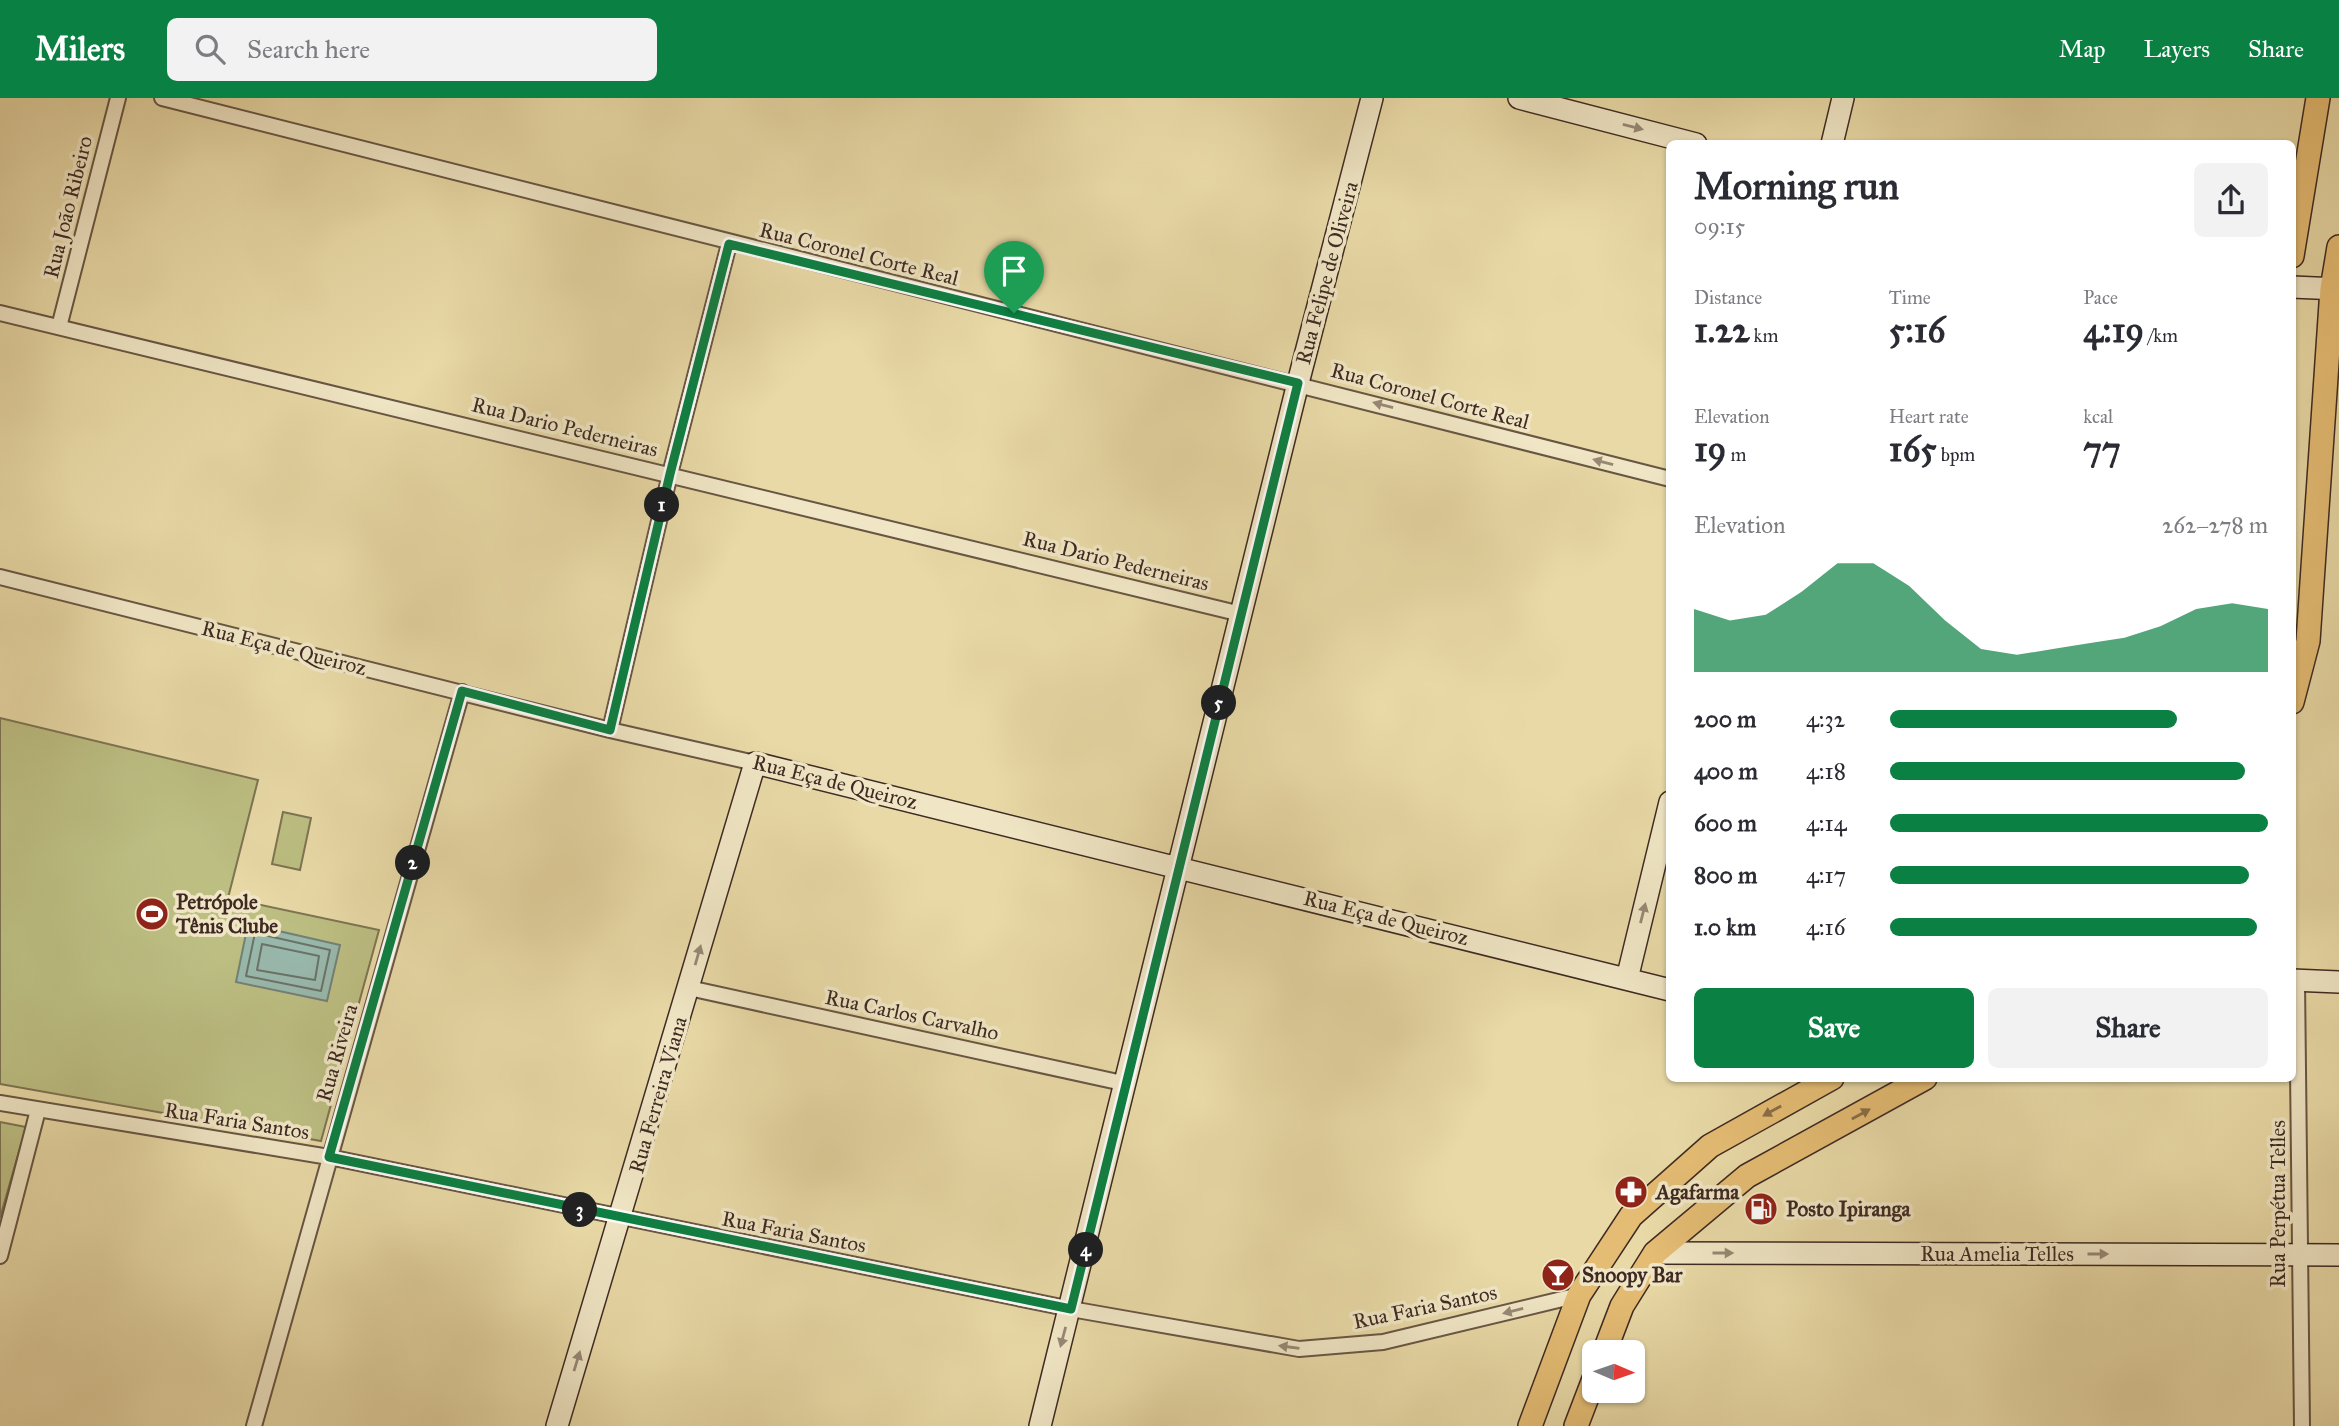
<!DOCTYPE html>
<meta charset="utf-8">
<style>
:root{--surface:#fff;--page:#f2f2f3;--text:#2b2b33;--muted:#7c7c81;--accent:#0b8043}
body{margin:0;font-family:"IM FELL Great Primer",serif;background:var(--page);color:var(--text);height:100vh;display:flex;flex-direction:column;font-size:26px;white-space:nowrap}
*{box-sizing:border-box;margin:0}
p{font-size:23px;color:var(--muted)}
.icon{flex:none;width:38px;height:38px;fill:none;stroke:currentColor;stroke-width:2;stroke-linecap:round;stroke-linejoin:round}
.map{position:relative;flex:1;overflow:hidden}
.sheet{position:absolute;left:1666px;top:42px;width:630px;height:942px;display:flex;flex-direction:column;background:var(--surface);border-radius:10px;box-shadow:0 2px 5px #0004}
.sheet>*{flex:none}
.needle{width:46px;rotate:92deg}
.fabs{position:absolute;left:1582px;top:1242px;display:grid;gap:14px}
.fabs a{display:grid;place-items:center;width:63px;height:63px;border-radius:10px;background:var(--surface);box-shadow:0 2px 5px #0004;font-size:35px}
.pin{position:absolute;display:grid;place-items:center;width:60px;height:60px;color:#fff;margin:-72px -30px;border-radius:50% 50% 50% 0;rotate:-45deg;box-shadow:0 0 7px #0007}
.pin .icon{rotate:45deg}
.km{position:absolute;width:35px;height:35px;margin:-18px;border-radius:50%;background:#222;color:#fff;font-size:19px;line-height:35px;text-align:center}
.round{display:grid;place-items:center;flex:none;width:74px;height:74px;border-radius:10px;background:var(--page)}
.head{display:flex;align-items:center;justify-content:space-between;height:119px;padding:0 28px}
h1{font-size:38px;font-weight:700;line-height:52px}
.figures{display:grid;grid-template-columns:repeat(3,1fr);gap:10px;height:119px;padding:7px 28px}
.figures div{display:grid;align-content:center}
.figures b{font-size:35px;font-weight:700}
.figures small{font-size:19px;font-weight:400}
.figures p{font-size:19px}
.chart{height:196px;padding:14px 28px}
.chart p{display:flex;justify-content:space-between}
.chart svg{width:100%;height:126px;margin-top:7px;fill:var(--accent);opacity:.7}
.action{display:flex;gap:14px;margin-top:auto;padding:14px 28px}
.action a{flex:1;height:80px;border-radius:10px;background:var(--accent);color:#fff;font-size:28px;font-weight:700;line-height:80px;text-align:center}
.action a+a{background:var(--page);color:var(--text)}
ul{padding:0 28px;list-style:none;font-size:23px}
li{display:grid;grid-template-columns:112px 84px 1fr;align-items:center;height:52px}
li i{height:18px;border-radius:9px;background:var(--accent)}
header{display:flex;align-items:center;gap:42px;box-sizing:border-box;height:98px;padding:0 35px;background:var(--accent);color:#fff}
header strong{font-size:33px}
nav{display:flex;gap:38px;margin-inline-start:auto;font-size:24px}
.search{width:490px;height:63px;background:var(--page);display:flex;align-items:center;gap:18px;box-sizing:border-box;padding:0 24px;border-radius:10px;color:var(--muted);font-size:26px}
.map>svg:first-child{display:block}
</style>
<header>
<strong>Milers</strong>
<div class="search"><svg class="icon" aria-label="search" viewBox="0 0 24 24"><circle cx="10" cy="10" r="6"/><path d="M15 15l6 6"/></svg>Search here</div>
<nav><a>Map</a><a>Layers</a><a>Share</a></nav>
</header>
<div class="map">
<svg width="2339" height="1328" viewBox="0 0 2339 1328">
<rect width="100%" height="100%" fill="#e8d9a6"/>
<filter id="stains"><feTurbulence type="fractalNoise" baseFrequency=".00286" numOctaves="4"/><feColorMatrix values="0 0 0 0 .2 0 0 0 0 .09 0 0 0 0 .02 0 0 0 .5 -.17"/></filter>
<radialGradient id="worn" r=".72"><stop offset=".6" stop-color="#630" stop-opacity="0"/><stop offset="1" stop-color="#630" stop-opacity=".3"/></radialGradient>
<path fill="#bcbe82" stroke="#7d7452" stroke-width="2" d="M 0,620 L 258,682 L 228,800 L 379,832 L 321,1043 L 0,986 Z
M 283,714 L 311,720 L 300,772 L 272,766 Z
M 0,1024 L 26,1029 L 0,1120 Z"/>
<path fill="#98b9ad" stroke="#748076" stroke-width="2" d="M 248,826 L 340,847 L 327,903 L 236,884 Z"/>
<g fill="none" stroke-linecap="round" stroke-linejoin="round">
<path stroke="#6b7268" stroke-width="2" d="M 255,835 L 330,852 L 321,893 L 246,878 Z
M 262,846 L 319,858 L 315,882 L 257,872 Z"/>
<defs>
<path id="street" d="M 162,0 L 1670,381
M 0,215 L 1241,516
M 59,229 L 118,0
M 0,479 L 610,632 L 755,665
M 610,632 L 670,376 L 729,146
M 2297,883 L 2302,1328
M 689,890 L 1127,986
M 0,1005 L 329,1059 L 1071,1211 L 1299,1251 L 1383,1244 L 1579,1197
M 0,1158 L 38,1012
M 254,1328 L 462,594"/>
<path id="secondary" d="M 1519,0 L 1696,46
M 1832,46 L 1843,0
M 2292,189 L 2339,191
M 1627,881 L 1670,704
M 2292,882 L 2339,884
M 1655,1155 L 2339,1157
M 557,1328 L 755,665 L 1670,892
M 1040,1328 L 1298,285 L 1372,0"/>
<path id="primary" d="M 2292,158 L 2318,0
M 2292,604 L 2308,543 L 2332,191 L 2339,149
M 1604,1255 L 1622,1208 L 1655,1155 L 1747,1078 L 1925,980
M 1530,1328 L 1579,1197 L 1631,1118 L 1710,1048 L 1832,980
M 1576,1328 L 1594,1281"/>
</defs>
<use href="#street" stroke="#685644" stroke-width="18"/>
<use href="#secondary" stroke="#3e2a23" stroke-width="24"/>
<use href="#primary" stroke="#3e2a23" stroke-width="26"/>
<use href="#street" stroke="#f0e6c5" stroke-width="14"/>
<use href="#secondary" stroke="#f0e6c5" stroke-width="21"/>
<use href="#primary" stroke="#e4bc73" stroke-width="23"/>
</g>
<defs><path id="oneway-solid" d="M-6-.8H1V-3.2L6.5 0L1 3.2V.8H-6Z" transform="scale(1.75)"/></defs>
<g fill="#978874">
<use href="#oneway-solid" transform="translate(1633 29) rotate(14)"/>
<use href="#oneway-solid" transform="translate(1383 307) rotate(-165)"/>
<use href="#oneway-solid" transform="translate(1603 364) rotate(-165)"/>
<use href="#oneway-solid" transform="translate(1643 815) rotate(-76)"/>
<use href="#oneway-solid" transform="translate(698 857) rotate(-74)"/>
<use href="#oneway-solid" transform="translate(1723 1155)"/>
<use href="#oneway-solid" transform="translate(2098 1156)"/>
<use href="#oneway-solid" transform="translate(1513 1213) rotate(166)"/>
<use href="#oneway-solid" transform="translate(1063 1239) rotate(105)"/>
<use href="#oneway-solid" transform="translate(1289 1249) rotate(-172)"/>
<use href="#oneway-solid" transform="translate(577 1263) rotate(-73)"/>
</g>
<g fill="#896c47">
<use href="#oneway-solid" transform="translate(1772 1013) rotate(151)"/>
<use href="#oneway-solid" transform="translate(1861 1016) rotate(-29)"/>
</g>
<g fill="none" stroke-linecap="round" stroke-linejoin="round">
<defs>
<path id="route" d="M 729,146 L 1298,285 L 1071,1211 L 329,1059 L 462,593 L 610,632 L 670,376 Z"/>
</defs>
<use href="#route" stroke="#fff" stroke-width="14"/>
<use href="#route" stroke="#0b8043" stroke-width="9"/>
</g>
<defs>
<symbol id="stadium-disc" viewBox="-11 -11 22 22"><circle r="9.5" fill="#8f2418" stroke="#f0e6c5"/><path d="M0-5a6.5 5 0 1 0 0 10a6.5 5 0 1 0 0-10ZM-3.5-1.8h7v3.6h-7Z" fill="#fff"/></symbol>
<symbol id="pharmacy-disc" viewBox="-11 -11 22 22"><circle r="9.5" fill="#8f2418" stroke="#f0e6c5"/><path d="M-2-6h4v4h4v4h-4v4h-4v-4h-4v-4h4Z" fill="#fff"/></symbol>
<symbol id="fuel-disc" viewBox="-11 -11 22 22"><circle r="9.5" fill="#8f2418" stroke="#f0e6c5"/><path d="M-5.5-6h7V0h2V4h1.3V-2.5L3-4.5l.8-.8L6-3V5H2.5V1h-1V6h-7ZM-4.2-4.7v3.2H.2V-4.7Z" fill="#fff"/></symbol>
<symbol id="bar-disc" viewBox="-11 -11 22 22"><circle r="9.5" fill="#8f2418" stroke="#f0e6c5"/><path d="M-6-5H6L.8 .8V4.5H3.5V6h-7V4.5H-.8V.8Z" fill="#fff"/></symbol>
</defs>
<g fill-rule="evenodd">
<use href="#stadium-disc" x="133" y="797" width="38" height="38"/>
<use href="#pharmacy-disc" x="1612" y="1075" width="38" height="38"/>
<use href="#fuel-disc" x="1742" y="1092" width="38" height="38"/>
<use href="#bar-disc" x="1539" y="1158" width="38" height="38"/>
</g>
<g text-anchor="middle" stroke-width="7" stroke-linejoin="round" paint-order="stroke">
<g font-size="21" fill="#3e2a23" stroke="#f0e6c5">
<text transform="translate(68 109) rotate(-76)" y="7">Rua João Ribeiro</text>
<text transform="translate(859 156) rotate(14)" y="7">Rua Coronel Corte Real</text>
<text transform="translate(1327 175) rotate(-75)" y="7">Rua Felipe de Oliveira</text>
<text transform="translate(1430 298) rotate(15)" y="7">Rua Coronel Corte Real</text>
<text transform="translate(565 329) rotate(14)" y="7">Rua Dario Pederneiras</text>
<text transform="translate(1116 463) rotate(14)" y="7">Rua Dario Pederneiras</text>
<text transform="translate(284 550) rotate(14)" y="7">Rua Eça de Queiroz</text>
<text transform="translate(835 684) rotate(14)" y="7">Rua Eça de Queiroz</text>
<text transform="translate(1386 820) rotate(14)" y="7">Rua Eça de Queiroz</text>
<text transform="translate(912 917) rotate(12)" y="7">Rua Carlos Carvalho</text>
<text transform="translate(337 955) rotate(-74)" y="7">Rua Riveira</text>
<text transform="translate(658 997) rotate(-74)" y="7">Rua Ferreira Viana</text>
<text transform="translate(237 1023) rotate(9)" y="7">Rua Faria Santos</text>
<text transform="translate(2278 1106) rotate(-90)" y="7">Rua Perpétua Telles</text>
<text transform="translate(794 1134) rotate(11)" y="7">Rua Faria Santos</text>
<text x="1997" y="1163">Rua Amelia Telles</text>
<text transform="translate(1425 1209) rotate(-12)" y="7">Rua Faria Santos</text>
</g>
<g font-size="21" font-weight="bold" fill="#3e2a23" stroke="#f0e6c5" text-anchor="start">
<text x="176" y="811">Petrópole<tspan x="176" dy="24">Tênis Clube</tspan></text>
<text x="1656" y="1101">Agafarma</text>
<text x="1786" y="1118">Posto Ipiranga</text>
<text x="1582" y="1184">Snoopy Bar</text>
</g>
</g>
<rect width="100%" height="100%" filter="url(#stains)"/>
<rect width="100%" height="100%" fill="url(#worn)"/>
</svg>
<div class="fabs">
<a><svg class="needle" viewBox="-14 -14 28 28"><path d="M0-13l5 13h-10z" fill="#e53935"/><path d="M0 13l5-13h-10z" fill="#7c7c81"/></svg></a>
</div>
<div class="pin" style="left:1014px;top:215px;background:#1e9e55"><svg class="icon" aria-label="arrive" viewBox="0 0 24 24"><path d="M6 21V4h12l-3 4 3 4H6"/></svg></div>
<b class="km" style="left:662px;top:407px">1</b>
<b class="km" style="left:413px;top:765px">2</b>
<b class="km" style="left:580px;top:1112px">3</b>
<b class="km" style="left:1086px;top:1152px">4</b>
<b class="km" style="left:1219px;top:605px">5</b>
<section class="sheet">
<div class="head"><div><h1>Morning run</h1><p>09:15</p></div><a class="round"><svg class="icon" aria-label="share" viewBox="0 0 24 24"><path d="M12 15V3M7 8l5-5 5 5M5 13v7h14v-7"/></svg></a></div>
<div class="figures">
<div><p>Distance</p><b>1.22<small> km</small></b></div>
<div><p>Time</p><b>5:16</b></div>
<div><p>Pace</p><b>4:19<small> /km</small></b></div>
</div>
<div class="figures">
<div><p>Elevation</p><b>19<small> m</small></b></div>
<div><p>Heart rate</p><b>165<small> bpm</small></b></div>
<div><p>kcal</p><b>77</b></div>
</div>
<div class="chart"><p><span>Elevation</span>262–278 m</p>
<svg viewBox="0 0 160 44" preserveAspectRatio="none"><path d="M0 44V22L10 26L20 24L30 16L40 6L50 6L60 14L70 26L80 36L90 38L100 36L110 34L120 32L130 28L140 22L150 20L160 22V44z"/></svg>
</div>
<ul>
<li><b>200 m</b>4:32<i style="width:76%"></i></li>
<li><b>400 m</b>4:18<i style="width:94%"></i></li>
<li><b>600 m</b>4:14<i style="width:100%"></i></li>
<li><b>800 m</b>4:17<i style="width:95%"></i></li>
<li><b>1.0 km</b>4:16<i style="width:97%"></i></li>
</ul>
<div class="action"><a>Save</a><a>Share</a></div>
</section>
</div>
